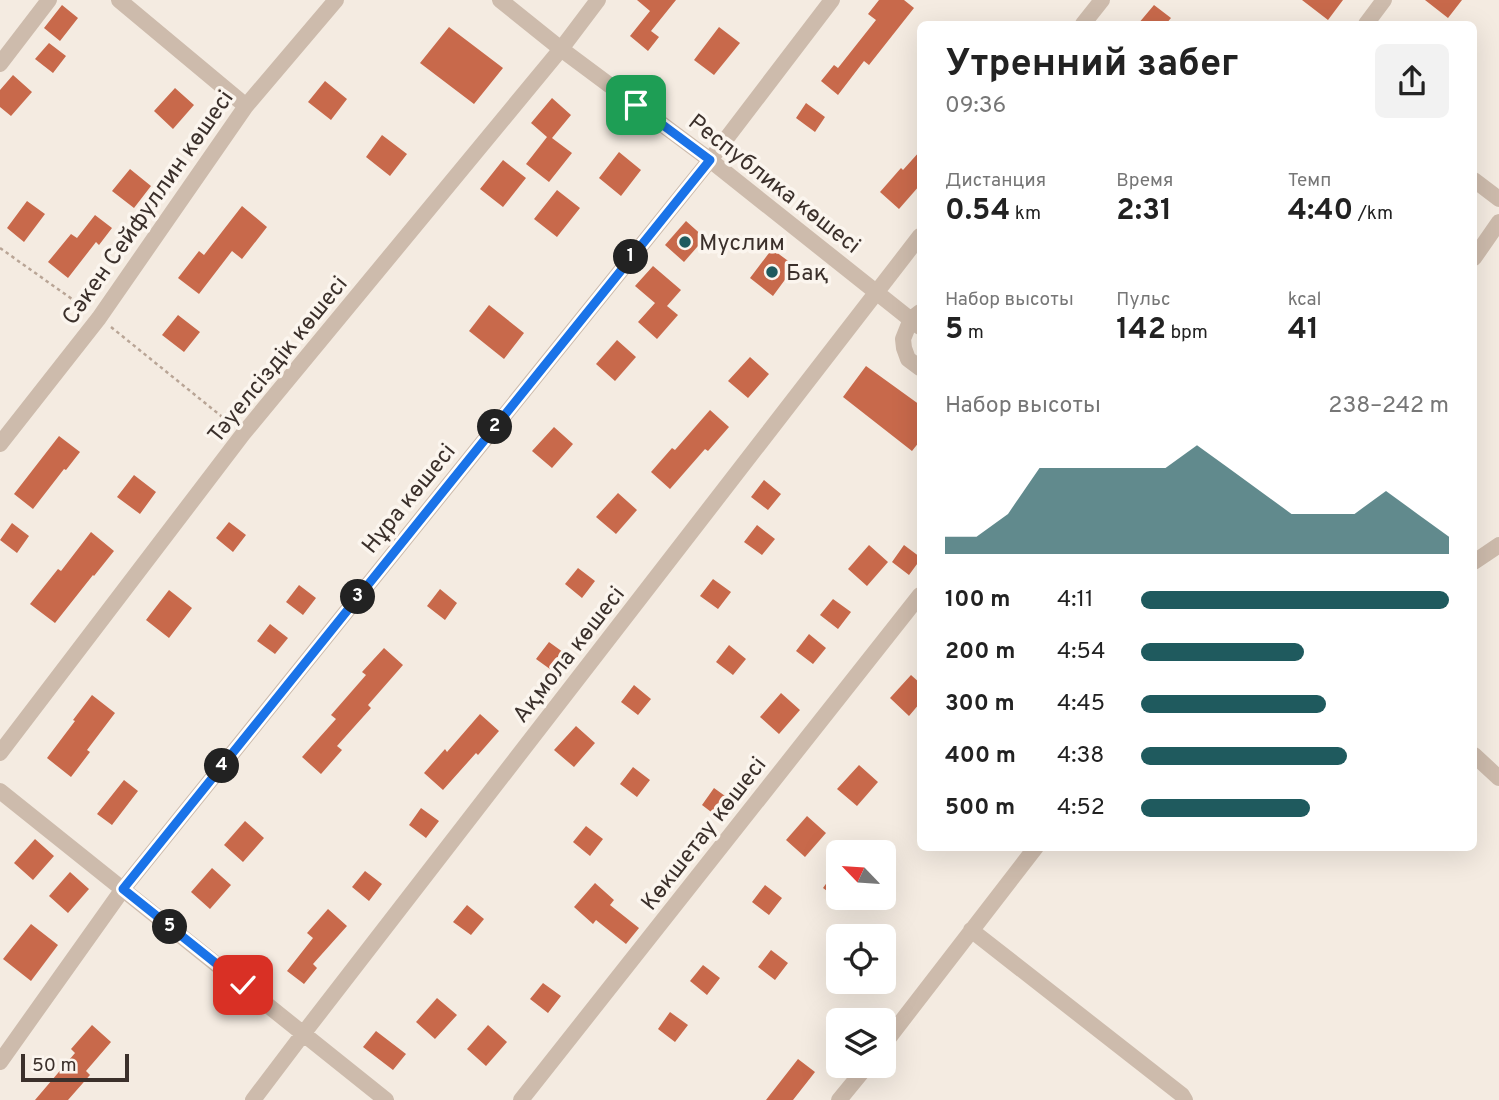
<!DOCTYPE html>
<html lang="ru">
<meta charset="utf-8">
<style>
:root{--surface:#fff;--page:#f2f2f2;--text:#222;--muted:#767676;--accent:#1f5a5e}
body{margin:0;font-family:Overpass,sans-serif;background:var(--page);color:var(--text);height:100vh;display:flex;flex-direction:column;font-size:26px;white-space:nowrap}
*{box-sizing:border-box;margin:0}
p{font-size:23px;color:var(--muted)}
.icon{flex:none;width:38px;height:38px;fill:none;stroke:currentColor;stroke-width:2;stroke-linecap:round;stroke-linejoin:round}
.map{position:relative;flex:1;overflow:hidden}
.sheet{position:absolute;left:917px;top:21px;width:560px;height:830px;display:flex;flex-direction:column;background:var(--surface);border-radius:10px;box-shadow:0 7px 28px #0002}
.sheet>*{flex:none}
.needle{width:46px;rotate:295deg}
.controls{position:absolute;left:826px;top:840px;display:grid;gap:14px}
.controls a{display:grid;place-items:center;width:70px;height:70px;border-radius:10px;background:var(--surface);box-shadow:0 7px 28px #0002;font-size:35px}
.scale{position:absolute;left:21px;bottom:18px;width:108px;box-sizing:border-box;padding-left:7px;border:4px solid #3b302b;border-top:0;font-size:19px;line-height:24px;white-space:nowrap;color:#3b302b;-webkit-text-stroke:5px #fbf5ee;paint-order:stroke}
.pin{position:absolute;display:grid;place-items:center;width:60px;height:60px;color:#fff;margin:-30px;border-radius:14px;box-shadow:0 4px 10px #0006}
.km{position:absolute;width:35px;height:35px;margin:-18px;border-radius:50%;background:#222;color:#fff;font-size:19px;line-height:35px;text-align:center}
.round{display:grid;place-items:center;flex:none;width:74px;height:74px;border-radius:10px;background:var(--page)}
.headline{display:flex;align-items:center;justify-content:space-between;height:119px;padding:0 28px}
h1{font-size:38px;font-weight:700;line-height:52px}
.metrics{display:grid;grid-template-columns:repeat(3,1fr);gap:10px;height:119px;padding:7px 28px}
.metrics div{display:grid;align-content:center}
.metrics b{font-size:30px;font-weight:700}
.metrics small{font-size:19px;font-weight:400}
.metrics p{font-size:19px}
.chart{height:196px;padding:14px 28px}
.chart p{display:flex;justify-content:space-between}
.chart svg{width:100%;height:126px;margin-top:7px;fill:var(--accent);opacity:.7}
ul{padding:0 28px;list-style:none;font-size:23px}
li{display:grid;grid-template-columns:112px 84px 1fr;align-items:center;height:52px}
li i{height:18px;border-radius:9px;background:var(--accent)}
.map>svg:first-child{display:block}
</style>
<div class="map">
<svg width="1499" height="1100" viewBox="0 0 1499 1100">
<rect width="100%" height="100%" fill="#f4ebe1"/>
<path fill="#c8694b" d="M 637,0 L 676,0 L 651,31 L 659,37 L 648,51 L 630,36 L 650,11 Z
M 879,0 L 904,0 L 914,8 L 869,65 L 864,61 L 838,95 L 821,81 L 834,65 L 838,68 L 876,20 L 868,14 Z
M 1302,0 L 1343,0 L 1328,20 Z
M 1425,0 L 1462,0 L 1448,18 Z
M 62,5 L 78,18 L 60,41 L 44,28 Z
M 1154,5 L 1171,18 L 1166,24 L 1138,24 Z
M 449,27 L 503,68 L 474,104 L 420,63 Z
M 719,27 L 740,43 L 714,75 L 694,60 Z
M 49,43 L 66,56 L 53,73 L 35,59 Z
M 13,75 L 32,92 L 11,116 L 0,107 L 0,90 Z
M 325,81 L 347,99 L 331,120 L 308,102 Z
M 175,88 L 194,105 L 173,129 L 154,111 Z
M 552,98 L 571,115 L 552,138 L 572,153 L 549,182 L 526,164 L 547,137 L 531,123 Z
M 806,103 L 825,117 L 815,132 L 796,118 Z
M 382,135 L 407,154 L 390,176 L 366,157 Z
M 920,151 L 920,185 L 899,209 L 880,192 L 901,168 L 903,170 Z
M 619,152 L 641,170 L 621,196 L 599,178 Z
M 503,160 L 526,178 L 503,207 L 480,189 Z
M 130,169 L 151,186 L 134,208 L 112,191 Z
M 557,190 L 580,208 L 557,237 L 534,219 Z
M 27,201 L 45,214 L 24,242 L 7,228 Z
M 242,206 L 267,227 L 242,259 L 232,251 L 199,294 L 178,278 L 199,251 L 204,255 Z
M 95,215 L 112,228 L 99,245 L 96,242 L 68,278 L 48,262 L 71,234 L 77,238 Z
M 686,221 L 705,238 L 684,262 L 665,245 Z
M 772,249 L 795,266 L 773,296 L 750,278 Z
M 653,266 L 681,290 L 667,306 L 678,315 L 657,339 L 638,322 L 655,303 L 635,286 Z
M 489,305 L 524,333 L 504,359 L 469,331 Z
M 178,315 L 200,332 L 184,352 L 162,335 Z
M 617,340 L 636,357 L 615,381 L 596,364 Z
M 750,357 L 769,374 L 748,398 L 728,381 Z
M 866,366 L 920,405 L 920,441 L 912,451 L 843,397 Z
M 710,410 L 729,427 L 708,451 L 705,449 L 670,489 L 651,472 L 672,448 L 675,450 Z
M 554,427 L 573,444 L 552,468 L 532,451 Z
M 59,436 L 80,452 L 66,470 L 64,469 L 33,509 L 14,494 Z
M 134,475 L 156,492 L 140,514 L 117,497 Z
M 764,480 L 781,494 L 768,510 L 751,497 Z
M 618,493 L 637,510 L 616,534 L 596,517 Z
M 229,522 L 246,535 L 233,552 L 216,538 Z
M 12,523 L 29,536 L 17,553 L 0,540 Z
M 757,525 L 775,539 L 762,555 L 744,542 Z
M 91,532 L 114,551 L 94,576 L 93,575 L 55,623 L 30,604 L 58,569 L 61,571 Z
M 869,545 L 888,562 L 867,586 L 848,569 Z
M 904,545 L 920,557 L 920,560 L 909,575 L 892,562 Z
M 578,568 L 595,581 L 582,598 L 565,584 Z
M 713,579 L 731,592 L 718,609 L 700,596 Z
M 299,585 L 316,598 L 303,615 L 286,602 Z
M 440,589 L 457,603 L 445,620 L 427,606 Z
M 169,590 L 192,608 L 169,638 L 146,620 Z
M 833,599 L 851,612 L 838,629 L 820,615 Z
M 270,624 L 288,638 L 275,654 L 257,641 Z
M 809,634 L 826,648 L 813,664 L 796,651 Z
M 549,642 L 567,655 L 554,672 L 536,659 Z
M 729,645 L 746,659 L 733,675 L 716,662 Z
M 384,648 L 403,665 L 368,705 L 371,708 L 337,746 L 342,750 L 321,774 L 302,757 L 336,719 L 331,715 L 366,675 L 362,672 Z
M 911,675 L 920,683 L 920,703 L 909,716 L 890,698 Z
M 634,685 L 651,699 L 638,715 L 621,702 Z
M 781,693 L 800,710 L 779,734 L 760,717 Z
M 92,695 L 115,713 L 87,750 L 90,752 L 71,777 L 47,758 L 75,721 L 73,720 Z
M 480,714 L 499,731 L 478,755 L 476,753 L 443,790 L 424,773 L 445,749 L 447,752 Z
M 576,726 L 595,743 L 574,767 L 554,750 Z
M 859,765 L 878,782 L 857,806 L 837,789 Z
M 633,767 L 650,780 L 637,797 L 620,784 Z
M 124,780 L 138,791 L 112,825 L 97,814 Z
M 714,788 L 732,801 L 719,818 L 702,805 Z
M 421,808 L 439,821 L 426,838 L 409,825 Z
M 807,816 L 826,833 L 805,857 L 786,840 Z
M 245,821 L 264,838 L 243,862 L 224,845 Z
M 586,826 L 603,839 L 590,856 L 573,842 Z
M 35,839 L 54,856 L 33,880 L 14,863 Z
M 838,867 L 838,899 L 823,888 Z
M 212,868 L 231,885 L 210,909 L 191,892 Z
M 365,871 L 382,884 L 369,901 L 352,887 Z
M 70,872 L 89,889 L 68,913 L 49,896 Z
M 595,883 L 614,900 L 610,905 L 639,928 L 626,944 L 596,920 L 593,924 L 574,907 Z
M 765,885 L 782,898 L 769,915 L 752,902 Z
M 467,905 L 484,919 L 471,935 L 453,922 Z
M 328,909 L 347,926 L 313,964 L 317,968 L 304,984 L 287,971 L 313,938 L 307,933 Z
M 31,924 L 58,945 L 31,981 L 3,959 Z
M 771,950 L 788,963 L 775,980 L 758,967 Z
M 703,965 L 720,978 L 707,995 L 690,981 Z
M 543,983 L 561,996 L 548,1013 L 530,999 Z
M 437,998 L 457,1015 L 435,1039 L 416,1022 Z
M 670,1012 L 688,1025 L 675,1042 L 658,1029 Z
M 92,1025 L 111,1042 L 86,1071 L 90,1075 L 68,1100 L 35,1100 L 75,1053 L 71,1049 Z
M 488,1025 L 507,1042 L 486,1066 L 467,1049 Z
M 376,1031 L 406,1054 L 393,1070 L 363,1047 Z
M 798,1059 L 815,1072 L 793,1100 L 766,1100 Z"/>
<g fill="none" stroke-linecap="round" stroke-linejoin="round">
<path stroke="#b9a596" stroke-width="2.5" stroke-dasharray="3.5 3.5" stroke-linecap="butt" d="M 0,248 L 86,309
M 111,327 L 231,424"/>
<path stroke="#cdbbac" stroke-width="16" d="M 119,0 L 246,106
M 500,0 L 561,49 L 710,160 L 920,327
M 1083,24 L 1102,0
M 1366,24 L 1384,0
M 0,64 L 49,0
M 1474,180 L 1499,199
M 1474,258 L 1499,222
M 920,312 L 911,319 L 903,339 L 904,348 L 908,359 L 920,368
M 0,444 L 99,318 L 246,106 L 336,0
M 1474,562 L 1499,545
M 0,753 L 243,434 L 561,49 L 598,0
M 1474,755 L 1499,778
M 0,791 L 386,1100
M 971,930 L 1182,1095 L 1185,1100
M 884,1044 L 1036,847
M 0,1062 L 123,889 L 710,160 L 832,0
M 253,1100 L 303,1034 L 920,236
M 521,1100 L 920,595
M 839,1100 L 867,1066"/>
</g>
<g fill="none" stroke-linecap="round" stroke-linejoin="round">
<defs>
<path id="route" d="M 243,985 L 123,889 L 710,160 L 636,105"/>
</defs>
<use href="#route" stroke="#fff" stroke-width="14"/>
<use href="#route" stroke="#1a73e8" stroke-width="9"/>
</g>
<g fill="#1f5a5e" stroke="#fbf5ee" stroke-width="2.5">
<circle cx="685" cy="242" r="7"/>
<circle cx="772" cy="272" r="7"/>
</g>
<g text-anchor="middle" stroke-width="7" stroke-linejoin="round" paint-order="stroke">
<g font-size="23" fill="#3b302b" stroke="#fbf5ee">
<text transform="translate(775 183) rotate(38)" y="8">Республика көшесі</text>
<text transform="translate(147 207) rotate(-55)" y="8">Сәкен Сейфуллин көшесі</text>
<text transform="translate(277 359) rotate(-51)" y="8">Тәуелсіздік көшесі</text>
<text transform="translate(408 498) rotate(-51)" y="8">Нұра көшесі</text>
<text transform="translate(568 654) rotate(-52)" y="8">Ақмола көшесі</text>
<text transform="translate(703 833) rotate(-52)" y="8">Көкшетау көшесі</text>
</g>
<g font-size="23" fill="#3b302b" stroke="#fbf5ee" text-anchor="start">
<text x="699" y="250">Муслим</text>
<text x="786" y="280">Бақ</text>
</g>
</g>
</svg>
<div class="controls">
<a><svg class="needle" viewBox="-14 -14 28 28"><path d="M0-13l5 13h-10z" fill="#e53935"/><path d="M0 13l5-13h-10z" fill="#767676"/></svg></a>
<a><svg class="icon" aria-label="locate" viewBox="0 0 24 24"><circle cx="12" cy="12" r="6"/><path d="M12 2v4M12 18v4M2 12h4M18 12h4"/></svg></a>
<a><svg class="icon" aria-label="layers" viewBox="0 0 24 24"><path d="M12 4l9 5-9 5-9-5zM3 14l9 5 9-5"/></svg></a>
</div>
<div class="scale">50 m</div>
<div class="pin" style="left:636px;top:105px;background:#1e9e55"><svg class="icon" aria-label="arrive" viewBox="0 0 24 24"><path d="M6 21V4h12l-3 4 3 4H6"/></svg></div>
<div class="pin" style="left:243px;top:985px;background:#d93025"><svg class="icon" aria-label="check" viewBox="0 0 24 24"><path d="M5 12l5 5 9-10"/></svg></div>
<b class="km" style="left:631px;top:257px">1</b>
<b class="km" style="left:495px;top:427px">2</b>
<b class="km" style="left:358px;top:597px">3</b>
<b class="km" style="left:222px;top:766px">4</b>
<b class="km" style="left:170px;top:927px">5</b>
<section class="sheet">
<div class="headline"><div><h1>Утренний забег</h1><p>09:36</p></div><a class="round"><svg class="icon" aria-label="share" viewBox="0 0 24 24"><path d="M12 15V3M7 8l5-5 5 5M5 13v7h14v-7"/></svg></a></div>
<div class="metrics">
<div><p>Дистанция</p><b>0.54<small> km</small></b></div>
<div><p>Время</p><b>2:31</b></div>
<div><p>Темп</p><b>4:40<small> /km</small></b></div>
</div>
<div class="metrics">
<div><p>Набор высоты</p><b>5<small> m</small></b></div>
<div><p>Пульс</p><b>142<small> bpm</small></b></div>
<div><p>kcal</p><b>41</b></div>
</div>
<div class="chart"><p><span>Набор высоты</span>238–242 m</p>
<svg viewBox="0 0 160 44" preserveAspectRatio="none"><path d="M0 44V38L10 38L20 30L30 14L40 14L50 14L60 14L70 14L80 6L90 14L100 22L110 30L120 30L130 30L140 22L150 30L160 38V44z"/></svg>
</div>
<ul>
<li><b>100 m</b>4:11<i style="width:100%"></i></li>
<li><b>200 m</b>4:54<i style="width:53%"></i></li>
<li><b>300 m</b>4:45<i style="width:60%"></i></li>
<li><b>400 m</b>4:38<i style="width:67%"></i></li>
<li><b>500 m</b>4:52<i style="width:55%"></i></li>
</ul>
</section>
</div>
